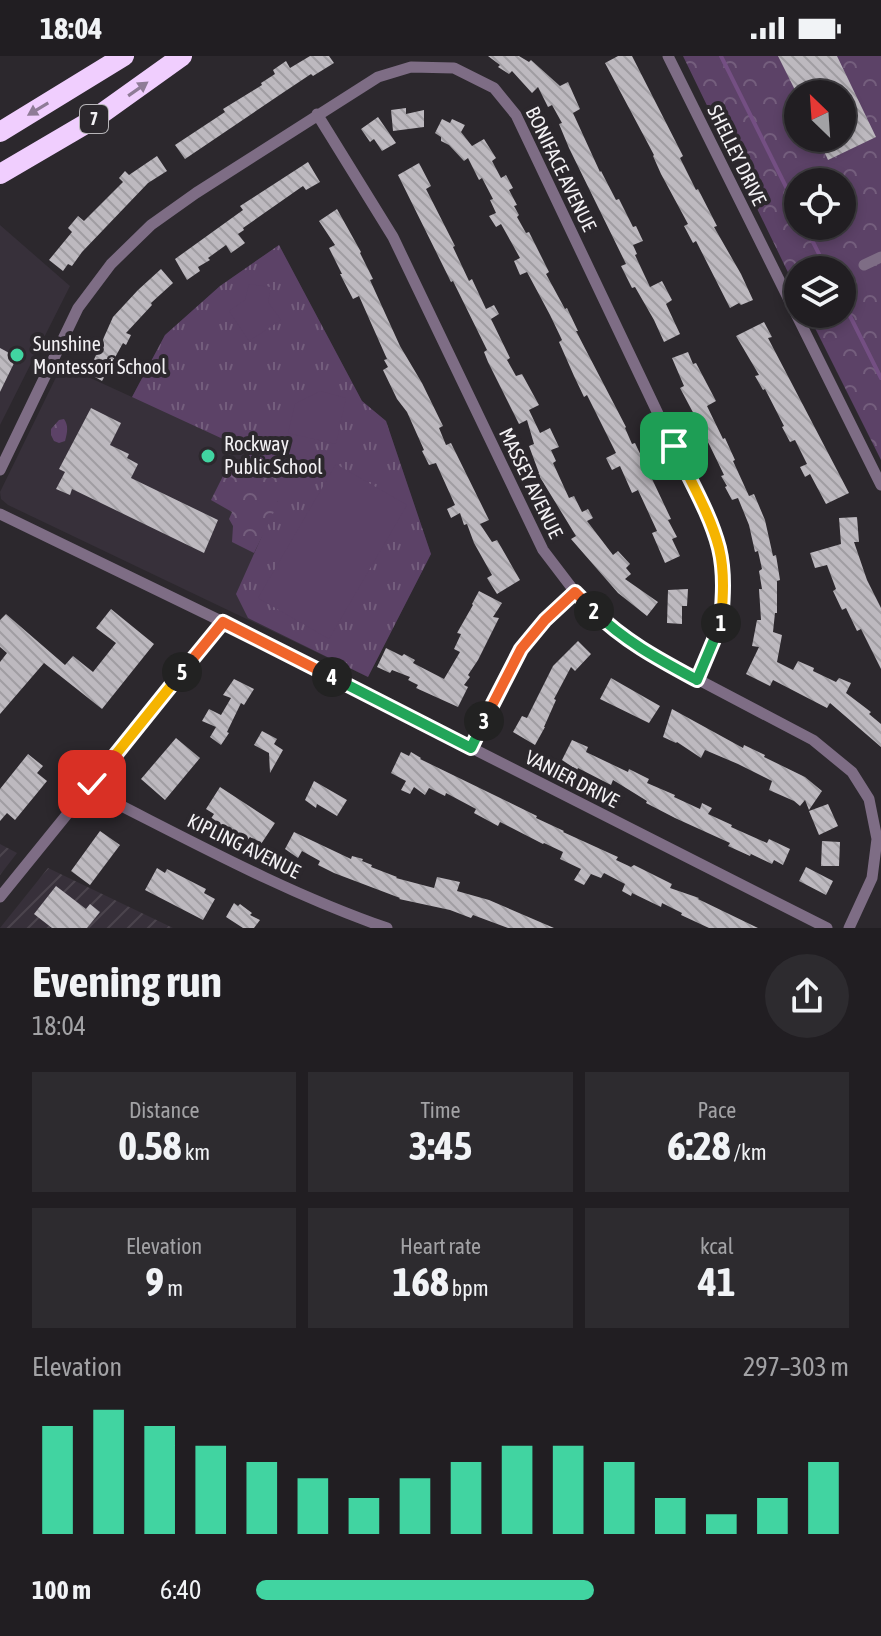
<!DOCTYPE html>
<meta charset="utf-8">
<style>
:root{--surface:#211e22;--page:#2d2b2f;--text:#f1f3f6;--muted:#a2a2a5;--line:#3e3c40;--accent:#41d4a1}
body{margin:0;font-family:"Asap Condensed",sans-serif;background:var(--page);color:var(--text);height:100vh;display:flex;flex-direction:column;font-size:30px;white-space:nowrap}
*{box-sizing:border-box;margin:0}
p{font-size:26px;color:var(--muted)}
.icon{flex:none;width:44px;height:44px;fill:none;stroke:currentColor;stroke-width:2;stroke-linecap:round;stroke-linejoin:round}
.map{position:relative;height:872px;overflow:hidden}
.sheet{display:flex;flex-direction:column;background:var(--surface);flex:1}
.sheet>*{flex:none}
.needle{width:52px;rotate:335deg}
.buttons{position:absolute;left:784px;top:24px;display:grid;gap:16px}
.buttons a{display:grid;place-items:center;width:72px;height:72px;border-radius:50%;background:var(--surface);box-shadow:0 4px 12px #0003,0 0 0 2px var(--line);font-size:40px}
.pin{position:absolute;display:grid;place-items:center;width:68px;height:68px;color:#fff;margin:-34px;border-radius:16px;box-shadow:0 4px 12px #0006}
.km{position:absolute;width:40px;height:40px;margin:-20px;border-radius:50%;background:#222;color:#fff;font-size:22px;line-height:40px;text-align:center}
.round{display:grid;place-items:center;flex:none;width:84px;height:84px;border-radius:42px;background:var(--page)}
.headline{display:flex;align-items:center;justify-content:space-between;height:136px;padding:0 32px}
h1{font-size:44px;font-weight:700;line-height:60px}
.stats{display:grid;grid-template-columns:repeat(3,1fr);gap:12px;height:136px;padding:8px 32px}
.stats div{display:grid;align-content:center;border-radius:0px;background:var(--page);text-align:center}
.stats b{font-size:40px;font-weight:700}
.stats small{font-size:22px;font-weight:400}
.stats p{font-size:22px}
.chart{height:224px;padding:16px 32px}
.chart p{display:flex;justify-content:space-between}
.chart svg{width:100%;height:144px;margin-top:8px;stroke:var(--accent);stroke-width:6}
ul{padding:0 32px;list-style:none;font-size:26px}
li{display:grid;grid-template-columns:128px 96px 1fr;align-items:center;height:60px}
li i{height:20px;border-radius:10px;background:var(--accent)}
.status{display:flex;justify-content:space-between;align-items:center;height:56px;padding:0 40px;background:var(--surface);direction:ltr}
.status svg{height:22px;fill:currentColor}
.map>svg:first-child{display:block}
</style>
<div class="status"><b>18:04</b><svg viewBox="0 0 49 12"><path d="M0 12V9h3v3zM5 12V6h3v6zM10 12V3h3v9zM15 12V0h3v12zM26 1h20v11H26zM47 4h2v5h-2z"/></svg></div>
<div class="map">
<svg width="881" height="872" viewBox="0 0 881 872">
<defs>
<pattern id="industrial-furrows" width="10" height="10" patternUnits="userSpaceOnUse" patternTransform="scale(2)"><rect width="10" height="10" fill="#37303a"/><path d="M-1 1l2-2M0 10L10 0M9 11l2-2" fill="none" stroke="#4b444d"/></pattern>
<pattern id="grass-tufts" width="24" height="20" patternUnits="userSpaceOnUse" patternTransform="scale(2)"><rect width="24" height="20" fill="#5c4267"/><path d="M3 7l-1-3M5 7V3M7 7l1-3M15 17l-1-3M17 17v-4M19 17l1-3" fill="none" stroke="#745e7d"/></pattern>
<pattern id="forest-crowns" width="20" height="18" patternUnits="userSpaceOnUse" patternTransform="scale(2)"><rect width="20" height="18" fill="#5c4267"/><path d="M2 6a3 3 0 1 1 6 0M12 15a3 3 0 1 1 6 0" fill="none" stroke="#745e7d"/></pattern>
<pattern id="building-back-hatch" width="6" height="6" patternUnits="userSpaceOnUse" patternTransform="scale(2)"><rect width="6" height="6" fill="#bdb9bf"/><path d="M-1 5l2 2M0 0l6 6M5-1l2 2" fill="none" stroke="#a09da2"/></pattern>
</defs>
<rect width="100%" height="100%" fill="#2c282d"/>
<path fill="#37303a" d="M 0,169 L 70,230 L 0,369 Z
M 279,189 L 362,345 L 386,365 L 431,498 L 368,621 L 8,449 L 1,443 L 0,436 L 62,309 L 132,341 L 165,279 L 220,230 Z"/>
<path fill="url(#industrial-furrows)" d="M 0,788 L 17,797 L 0,819 Z
M 48,812 L 173,872 L 0,872 Z"/>
<path fill="url(#grass-tufts)" d="M 279,189 L 362,345 L 386,365 L 431,498 L 368,621 L 248,562 L 236,538 L 278,444 L 274,409 L 264,402 L 132,341 L 165,279 L 220,230 Z"/>
<path fill="url(#forest-crowns)" fill-rule="evenodd" d="M 683,0 L 881,0 L 881,404 L 808,258 L 842,258 L 842,214 L 798,214 L 798,237 ZM 798,38 L 842,38 L 842,82 L 798,82 ZM 798,126 L 842,126 L 842,170 L 798,170 Z
M 64,363 C 69,370 67,377 65,385 L 59,387 L 54,385 L 51,379 L 51,373 L 59,364 Z
M 247,394 C 259,400 277,406 281,421 C 286,439 262,480 254,497 L 232,486 L 233,470 L 229,463 L 232,456 L 211,444 L 229,408 L 239,411 Z"/>
<path fill="#5c4267" d="M 249,228 L 271,231 L 268,246 L 281,264 L 249,285 L 229,255 L 245,244 Z
M 320,335 L 346,342 L 336,388 L 288,377 L 295,348 Z
M 336,408 L 407,449 L 329,583 L 258,542 Z"/>
<g fill="none" stroke-linecap="round" stroke-linejoin="round">
<path stroke="#744f83" stroke-width="4" d="M 721,0 L 798,155
M 805,170 L 827,214
M 842,244 L 881,322"/>
</g>
<path fill="url(#building-back-hatch)" d="M 310,0 L 329,0 L 334,7 L 313,20 L 311,18 L 284,36 L 185,103 L 175,89 L 225,56 L 223,53 L 262,29 L 261,27 L 275,18 L 273,14 L 286,5 L 290,12 Z
M 488,0 L 519,0 L 529,6 L 531,4 L 560,30 L 568,26 L 580,53 L 573,57 L 600,116 L 601,115 L 616,144 L 619,143 L 633,171 L 636,170 L 643,185 L 633,189 L 637,198 L 635,199 L 650,231 L 662,225 L 672,244 L 666,248 L 680,278 L 664,286 L 654,264 L 635,231 L 632,232 L 621,210 L 626,208 L 569,92 L 559,68 L 562,67 L 552,49 L 548,51 L 538,31 L 532,37 L 512,15 L 509,18 L 498,11 L 500,9 Z
M 618,0 L 632,0 L 683,100 L 680,102 L 696,134 L 698,133 L 717,170 L 714,171 L 741,218 L 753,244 L 741,249 L 739,247 L 730,252 L 696,185 L 693,187 L 684,170 L 688,168 L 661,118 L 653,100 L 654,99 L 605,7 Z
M 778,0 L 837,0 L 876,81 L 828,104 L 818,82 L 842,82 L 842,38 L 797,38 Z
M 406,52 L 406,58 L 424,54 L 424,71 L 393,75 L 391,54 Z
M 378,61 L 396,87 L 382,95 L 374,83 L 370,86 L 361,73 Z
M 442,63 L 450,67 L 452,63 L 465,69 L 461,76 L 472,90 L 484,83 L 496,102 L 492,105 L 501,122 L 506,119 L 513,132 L 509,134 L 517,149 L 514,150 L 519,159 L 517,161 L 526,177 L 529,176 L 549,216 L 546,218 L 565,253 L 567,252 L 578,275 L 576,275 L 626,371 L 625,372 L 632,388 L 635,387 L 671,463 L 668,464 L 677,481 L 672,483 L 680,500 L 665,507 L 652,477 L 657,475 L 638,434 L 632,437 L 620,410 L 612,414 L 606,402 L 616,397 L 587,339 L 584,341 L 574,320 L 559,286 L 562,284 L 550,259 L 527,216 L 520,219 L 514,205 L 520,202 L 501,168 L 496,171 L 489,160 L 496,157 L 490,144 L 493,143 L 482,122 L 479,124 L 468,102 L 464,105 L 449,89 L 441,85 L 441,81 L 435,77 Z
M 157,100 L 167,115 L 148,127 L 82,196 L 72,210 L 68,208 L 63,215 L 49,204 L 72,176 L 68,172 L 78,160 L 84,165 L 123,126 L 119,122 L 125,115 L 129,119 Z
M 308,106 L 320,126 L 306,134 L 303,130 L 243,172 L 244,174 L 238,178 L 245,187 L 231,197 L 226,189 L 208,202 L 210,204 L 198,211 L 200,215 L 187,224 L 175,203 L 243,154 L 240,150 Z
M 419,107 L 431,130 L 426,133 L 455,190 L 453,191 L 469,225 L 472,223 L 486,253 L 494,249 L 499,258 L 491,263 L 510,302 L 507,304 L 516,320 L 522,318 L 539,349 L 529,354 L 540,377 L 550,372 L 559,391 L 551,394 L 556,405 L 553,407 L 569,442 L 574,440 L 582,456 L 588,453 L 593,462 L 587,465 L 613,499 L 618,495 L 630,508 L 626,512 L 631,518 L 625,523 L 658,546 L 647,560 L 618,537 L 571,483 L 576,480 L 538,418 L 539,417 L 529,390 L 534,388 L 527,364 L 519,368 L 488,306 L 484,296 L 487,294 L 453,225 L 451,226 L 398,119 Z
M 337,153 L 361,196 L 360,197 L 373,223 L 370,224 L 400,290 L 422,327 L 443,370 L 439,372 L 446,389 L 451,387 L 489,464 L 480,468 L 492,486 L 497,484 L 520,524 L 497,538 L 487,522 L 492,519 L 474,487 L 467,468 L 464,469 L 460,457 L 451,462 L 447,453 L 455,449 L 436,407 L 429,409 L 422,395 L 424,394 L 407,356 L 397,343 L 383,314 L 388,311 L 384,304 L 387,303 L 359,240 L 353,243 L 340,218 L 342,218 L 329,192 L 335,189 L 319,165 Z
M 161,213 L 173,227 L 151,247 L 152,249 L 126,277 L 131,279 L 126,289 L 123,287 L 102,325 L 88,317 L 113,261 L 138,234 Z
M 764,266 L 772,281 L 768,282 L 849,437 L 826,448 L 810,418 L 805,421 L 800,411 L 807,408 L 795,384 L 790,386 L 782,371 L 784,370 L 765,333 L 763,334 L 755,320 L 759,319 L 736,280 Z
M 0,292 L 17,301 L 0,336 Z
M 688,296 L 693,308 L 696,307 L 716,345 L 707,350 L 723,383 L 725,382 L 735,404 L 733,405 L 749,440 L 754,438 L 765,464 L 773,500 L 776,499 L 780,524 L 777,525 L 777,557 L 775,557 L 773,576 L 782,579 L 777,606 L 793,614 L 798,605 L 814,612 L 813,615 L 836,626 L 839,622 L 851,627 L 846,637 L 871,656 L 869,658 L 881,668 L 881,691 L 830,647 L 827,652 L 773,624 L 770,630 L 746,618 L 759,591 L 752,590 L 757,564 L 761,564 L 759,533 L 762,533 L 759,515 L 762,513 L 758,495 L 755,496 L 749,469 L 738,442 L 732,444 L 725,431 L 727,430 L 721,420 L 724,419 L 708,386 L 704,388 L 694,366 L 697,364 L 680,332 L 684,330 L 672,302 Z
M 91,352 L 121,367 L 110,389 L 129,398 L 127,402 L 138,408 L 131,422 L 218,464 L 204,497 L 72,433 L 70,439 L 56,433 L 65,416 L 59,413 Z
M 857,461 L 859,486 L 854,486 L 867,524 L 881,552 L 881,613 L 861,573 L 857,575 L 846,552 L 842,554 L 833,535 L 836,533 L 827,509 L 815,512 L 810,497 L 841,488 L 839,462 Z
M 688,533 L 687,550 L 682,550 L 682,568 L 667,567 L 668,534 Z
M 479,535 L 502,547 L 493,561 L 499,562 L 478,604 L 468,619 L 470,621 L 464,629 L 468,631 L 458,651 L 416,632 L 418,629 L 408,624 L 410,621 L 392,614 L 390,617 L 377,611 L 386,592 L 402,600 L 404,598 L 415,604 L 413,607 L 444,623 L 460,596 L 454,593 L 461,578 L 457,577 L 473,549 L 472,548 Z
M 111,553 L 154,588 L 102,653 L 44,607 L 0,658 L 0,606 L 7,597 L 0,591 L 0,564 L 6,558 L 65,609 L 73,600 L 93,616 L 116,587 L 96,572 Z
M 578,585 L 591,598 L 575,615 L 571,611 L 554,643 L 556,644 L 544,671 L 545,671 L 535,689 L 513,676 L 522,660 L 527,662 L 553,610 Z
M 611,622 L 660,650 L 649,667 L 600,643 Z
M 234,623 L 254,633 L 244,649 L 241,647 L 227,676 L 229,677 L 221,689 L 210,681 L 216,671 L 202,665 L 209,653 L 221,659 L 231,642 L 223,639 Z
M 672,653 L 743,692 L 744,689 L 765,699 L 764,701 L 805,721 L 822,735 L 809,754 L 805,744 L 800,750 L 794,745 L 769,734 L 772,725 L 738,708 L 705,694 L 701,702 L 677,686 L 676,687 L 663,681 Z
M 262,675 L 277,683 L 274,688 L 283,694 L 270,717 L 269,697 L 254,689 Z
M 176,682 L 200,702 L 165,744 L 141,723 Z
M 572,684 L 588,691 L 586,696 L 628,716 L 629,713 L 649,723 L 647,727 L 675,739 L 674,741 L 700,753 L 702,747 L 712,752 L 708,758 L 732,769 L 731,771 L 767,787 L 769,783 L 790,793 L 783,809 L 774,804 L 772,808 L 751,798 L 750,800 L 728,790 L 730,787 L 675,762 L 646,747 L 647,745 L 613,724 L 611,729 L 578,712 L 577,714 L 562,704 Z
M 401,696 L 409,700 L 411,696 L 421,702 L 420,703 L 537,760 L 536,762 L 564,775 L 563,776 L 618,801 L 616,804 L 631,811 L 634,809 L 672,828 L 670,832 L 699,842 L 698,843 L 758,872 L 709,872 L 681,859 L 682,857 L 662,847 L 661,851 L 632,837 L 631,840 L 622,835 L 625,828 L 604,817 L 601,822 L 591,818 L 584,829 L 574,824 L 581,813 L 560,803 L 563,796 L 544,787 L 543,788 L 500,766 L 498,770 L 474,757 L 476,753 L 446,737 L 445,740 L 429,732 L 425,739 L 414,731 L 410,738 L 401,734 L 406,725 L 391,717 Z
M 28,698 L 43,710 L 37,717 L 47,725 L 15,764 L 7,757 L 0,765 L 0,733 Z
M 314,725 L 347,744 L 337,760 L 317,748 L 316,752 L 305,744 Z
M 220,731 L 275,767 L 261,788 L 250,781 L 246,786 L 210,764 L 214,758 L 206,753 Z
M 828,748 L 838,770 L 819,779 L 809,755 Z
M 100,775 L 120,789 L 90,829 L 71,815 Z
M 294,776 L 351,803 L 352,800 L 363,803 L 362,805 L 372,809 L 371,811 L 397,821 L 396,822 L 434,832 L 437,821 L 460,826 L 457,835 L 489,844 L 554,872 L 508,872 L 473,859 L 471,862 L 450,854 L 399,843 L 400,842 L 334,817 L 318,809 L 320,805 L 302,795 L 298,802 L 285,793 Z
M 822,785 L 840,786 L 839,810 L 821,810 Z
M 806,811 L 833,825 L 826,839 L 799,825 Z
M 157,812 L 165,817 L 167,813 L 206,833 L 204,837 L 215,843 L 203,864 L 145,834 Z
M 56,830 L 86,853 L 90,848 L 100,856 L 87,872 L 52,872 L 34,858 Z
M 234,847 L 238,850 L 240,848 L 252,857 L 250,859 L 260,864 L 254,872 L 243,872 L 226,861 Z"/>
<g fill="none" stroke-linecap="round" stroke-linejoin="round">
<path stroke="#7e6d85" stroke-width="11" d="M 668,0 L 881,429
M 317,58 L 393,181 L 543,494 L 575,536 L 604,565 L 642,594 L 813,684 L 852,716 L 869,743 L 877,783 L 872,822 L 849,872
M 864,209 L 881,201
M 0,414 L 78,252 L 111,208 L 151,169 L 196,137 L 378,21 L 411,11 L 454,12 L 494,32 L 516,59 L 709,465 C 720,496 730,539 719,571 C 714,589 705,607 697,624
M 0,458 L 223,566 L 827,872
M 471,692 L 521,593 L 545,564 L 575,536
M 88,733 C 186,782 283,836 387,872
M 0,841 L 223,566"/>
<path stroke="#f0cefe" stroke-width="20" d="M 0,76 L 124,0
M 0,118 L 94,63 L 182,0"/>
</g>
<defs><path id="oneway-solid" d="M-6-.8H1V-3.2L6.5 0L1 3.2V.8H-6Z" transform="scale(2)"/></defs>
<g fill="#8e7b96">
<use href="#oneway-solid" transform="translate(138 33) rotate(-35)"/>
<use href="#oneway-solid" transform="translate(38 53) rotate(149)"/>
</g>
<g fill="none" stroke-linecap="round" stroke-linejoin="round">
<defs>
<path id="split-1" d="M 674,390 C 689,423 710,457 719,492 C 725,517 723,542 721,567"/>
<path id="split-2" d="M 594,555 C 624,585 660,604 697,624 L 721,567"/>
<path id="split-3" d="M 484,665 L 521,593 L 545,564 L 575,536 L 594,555"/>
<path id="split-4" d="M 332,621 L 471,692 L 484,665"/>
<path id="split-5" d="M 182,616 L 223,566 L 332,621"/>
<path id="split-6" d="M 92,728 L 182,616"/>
</defs>
<use href="#split-1" stroke="#fff" stroke-width="16"/>
<use href="#split-2" stroke="#fff" stroke-width="16"/>
<use href="#split-3" stroke="#fff" stroke-width="16"/>
<use href="#split-4" stroke="#fff" stroke-width="16"/>
<use href="#split-5" stroke="#fff" stroke-width="16"/>
<use href="#split-6" stroke="#fff" stroke-width="16"/>
<use href="#split-1" stroke="#f5b400" stroke-width="10"/>
<use href="#split-2" stroke="#22a559" stroke-width="10"/>
<use href="#split-3" stroke="#f0652b" stroke-width="10"/>
<use href="#split-4" stroke="#22a559" stroke-width="10"/>
<use href="#split-5" stroke="#f0652b" stroke-width="10"/>
<use href="#split-6" stroke="#f5b400" stroke-width="10"/>
</g>
<g fill="#41d4a1" stroke="#2c282d" stroke-width="3">
<circle cx="17" cy="299" r="8"/>
<circle cx="208" cy="400" r="8"/>
</g>
<g text-anchor="middle" stroke-width="8" stroke-linejoin="round" paint-order="stroke">
<rect fill="#2c282d" stroke="#b7b5b8" stroke-width="2" x="80" y="49" width="28" height="28" rx="6"/>
<g font-size="18" font-weight="bold" fill="#f3f1f4">
<text x="94" y="69">7</text>
</g>
<g font-size="20" fill="#f3f1f4" stroke="#2c282d">
<text transform="translate(737 99) rotate(64)" y="7">SHELLEY DRIVE</text>
<text transform="translate(561 113) rotate(64)" y="7">BONIFACE AVENUE</text>
<text transform="translate(531 427) rotate(64)" y="7">MASSEY AVENUE</text>
<text transform="translate(572 723) rotate(27)" y="7">VANIER DRIVE</text>
<text transform="translate(244 790) rotate(26)" y="7">KIPLING AVENUE</text>
</g>
<g font-size="20" fill="#f3f1f4" stroke="#2c282d" text-anchor="start">
<text x="33" y="295">Sunshine<tspan x="33" dy="23">Montessori School</tspan></text>
<text x="224" y="395">Rockway<tspan x="224" dy="23">Public School</tspan></text>
</g>
</g>
</svg>
<div class="buttons">
<a><svg class="needle" viewBox="-14 -14 28 28"><path d="M0-13l5 13h-10z" fill="#e53935"/><path d="M0 13l5-13h-10z" fill="#a2a2a5"/></svg></a>
<a><svg class="icon" aria-label="locate" viewBox="0 0 24 24"><circle cx="12" cy="12" r="6"/><path d="M12 2v4M12 18v4M2 12h4M18 12h4"/></svg></a>
<a><svg class="icon" aria-label="layers" viewBox="0 0 24 24"><path d="M12 4l9 5-9 5-9-5zM3 14l9 5 9-5"/></svg></a>
</div>
<div class="pin" style="left:674px;top:390px;background:#1e9e55"><svg class="icon" aria-label="arrive" viewBox="0 0 24 24"><path d="M6 21V4h12l-3 4 3 4H6"/></svg></div>
<div class="pin" style="left:92px;top:728px;background:#d93025"><svg class="icon" aria-label="check" viewBox="0 0 24 24"><path d="M5 12l5 5 9-10"/></svg></div>
<b class="km" style="left:721px;top:567px">1</b>
<b class="km" style="left:594px;top:555px">2</b>
<b class="km" style="left:484px;top:665px">3</b>
<b class="km" style="left:332px;top:621px">4</b>
<b class="km" style="left:182px;top:616px">5</b>
</div>
<section class="sheet">
<div class="headline"><div><h1>Evening run</h1><p>18:04</p></div><a class="round"><svg class="icon" aria-label="share" viewBox="0 0 24 24"><path d="M12 15V3M7 8l5-5 5 5M5 13v7h14v-7"/></svg></a></div>
<div class="stats">
<div><p>Distance</p><b>0.58<small> km</small></b></div>
<div><p>Time</p><b>3:45</b></div>
<div><p>Pace</p><b>6:28<small> /km</small></b></div>
</div>
<div class="stats">
<div><p>Elevation</p><b>9<small> m</small></b></div>
<div><p>Heart rate</p><b>168<small> bpm</small></b></div>
<div><p>kcal</p><b>41</b></div>
</div>
<div class="chart"><p><span>Elevation</span>297–303 m</p>
<svg viewBox="0 0 160 44" preserveAspectRatio="none"><path d="M5 44V11M15 44V6M25 44V11M35 44V17M45 44V22M55 44V27M65 44V33M75 44V27M85 44V22M95 44V17M105 44V17M115 44V22M125 44V33M135 44V38M145 44V33M155 44V22"/></svg>
</div>
<ul>
<li><b>100 m</b>6:40<i style="width:57%"></i></li>
</ul>
</section>
